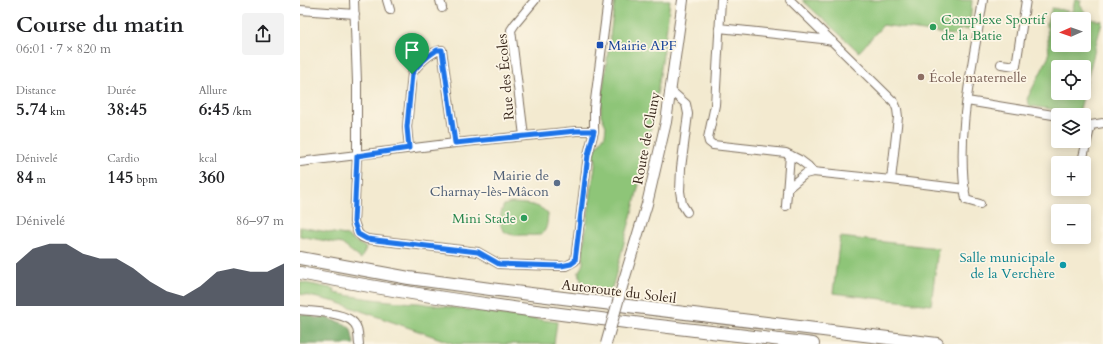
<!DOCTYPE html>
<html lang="fr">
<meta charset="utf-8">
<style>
:root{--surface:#fff;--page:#f2f2f2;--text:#202124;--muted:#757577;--accent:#111827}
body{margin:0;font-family:Cardo,serif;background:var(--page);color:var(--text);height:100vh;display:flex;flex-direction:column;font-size:15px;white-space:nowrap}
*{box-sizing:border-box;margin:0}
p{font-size:13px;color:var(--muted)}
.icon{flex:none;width:22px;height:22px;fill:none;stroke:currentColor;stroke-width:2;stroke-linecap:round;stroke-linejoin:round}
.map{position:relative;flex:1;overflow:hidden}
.side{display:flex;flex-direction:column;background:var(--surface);width:300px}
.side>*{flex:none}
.needle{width:26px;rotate:268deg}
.tools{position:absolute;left:751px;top:12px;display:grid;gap:8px}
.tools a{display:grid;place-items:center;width:40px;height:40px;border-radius:4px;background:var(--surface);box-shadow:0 2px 10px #0003;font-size:20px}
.pin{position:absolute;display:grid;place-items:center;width:34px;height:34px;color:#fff;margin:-41px -17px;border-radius:50% 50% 50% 0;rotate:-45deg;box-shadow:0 0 4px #0007}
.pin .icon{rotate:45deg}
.round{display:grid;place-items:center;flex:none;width:42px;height:42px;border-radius:4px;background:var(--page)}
.overview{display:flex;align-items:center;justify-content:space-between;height:68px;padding:0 16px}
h1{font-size:22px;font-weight:700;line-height:30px}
.metrics{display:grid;grid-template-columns:repeat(3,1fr);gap:6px;height:68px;padding:4px 16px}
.metrics div{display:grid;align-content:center}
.metrics b{font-size:17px;font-weight:700}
.metrics small{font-size:11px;font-weight:400}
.metrics p{font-size:11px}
.chart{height:112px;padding:8px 16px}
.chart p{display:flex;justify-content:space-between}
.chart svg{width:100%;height:72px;margin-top:4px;fill:var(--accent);opacity:.7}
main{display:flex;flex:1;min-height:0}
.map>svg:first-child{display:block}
</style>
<main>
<section class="side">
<div class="overview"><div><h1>Course du matin</h1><p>06:01 · 7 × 820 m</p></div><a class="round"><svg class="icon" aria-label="share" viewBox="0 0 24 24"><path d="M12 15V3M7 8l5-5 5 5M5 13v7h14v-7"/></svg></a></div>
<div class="metrics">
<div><p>Distance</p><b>5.74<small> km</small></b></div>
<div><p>Durée</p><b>38:45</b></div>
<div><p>Allure</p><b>6:45<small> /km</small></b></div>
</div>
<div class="metrics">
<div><p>Dénivelé</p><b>84<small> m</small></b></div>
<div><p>Cardio</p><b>145<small> bpm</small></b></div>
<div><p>kcal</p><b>360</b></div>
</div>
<div class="chart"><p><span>Dénivelé</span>86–97 m</p>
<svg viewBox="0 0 160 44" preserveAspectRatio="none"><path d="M0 44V18L10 9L20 6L30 6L40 12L50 15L60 15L70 21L80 29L90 35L100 38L110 32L120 23L130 21L140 23L150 23L160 18V44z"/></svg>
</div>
</section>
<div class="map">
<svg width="803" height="344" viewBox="0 0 803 344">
<rect width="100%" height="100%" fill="#fcf5e5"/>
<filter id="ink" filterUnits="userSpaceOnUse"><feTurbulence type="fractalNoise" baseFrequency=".025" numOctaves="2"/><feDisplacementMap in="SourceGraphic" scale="8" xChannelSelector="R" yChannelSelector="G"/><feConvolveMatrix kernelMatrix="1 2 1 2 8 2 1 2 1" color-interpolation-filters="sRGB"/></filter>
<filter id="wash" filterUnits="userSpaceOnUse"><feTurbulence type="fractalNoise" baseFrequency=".012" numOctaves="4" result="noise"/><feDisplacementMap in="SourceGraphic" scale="16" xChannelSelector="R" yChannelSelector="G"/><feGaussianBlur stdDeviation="0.9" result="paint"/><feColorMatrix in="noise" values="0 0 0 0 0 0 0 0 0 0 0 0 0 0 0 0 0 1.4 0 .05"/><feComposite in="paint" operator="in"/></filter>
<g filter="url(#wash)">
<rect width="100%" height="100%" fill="#f3ead0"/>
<path fill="#8ec578" stroke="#64784b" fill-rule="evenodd" d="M 315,0 L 370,0 C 361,80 347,161 325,239 C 320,257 316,276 310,294 C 298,292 282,289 279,275 C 278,270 282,268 283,263 C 283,259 283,254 283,250 L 296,159 L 292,158 L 297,146 L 305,135 L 306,126 L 301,115 L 301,103 Z
M 502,0 L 672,0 L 670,24 L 672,30 L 660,29 L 658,36 L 583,25 L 559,52 Z
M 775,0 L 781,0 L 780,5 L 790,19 L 802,21 L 779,113 L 730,106 L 727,99 L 749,56 L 747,22 L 752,8 L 772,12 ZM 758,19 L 784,19 L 784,45 L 758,45 ZM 758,67 L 784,67 L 784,93 L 758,93 Z
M 211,203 C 224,204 239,203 248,214 C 247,221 248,230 241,234 C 237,236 230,235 226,235 C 220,235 213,236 207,233 C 197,229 200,213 204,205 Z
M 0,227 L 45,235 L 66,248 L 61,259 L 42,244 L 0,236 Z
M 540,237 L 638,248 L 631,305 L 533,293 Z
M 0,282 L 35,289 L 34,293 C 62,298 91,302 119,303 L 257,322 L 254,344 L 155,344 L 36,302 L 0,294 Z"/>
<path fill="#72aa68" stroke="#566a43" d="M 0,314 L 9,315 L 16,318 L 27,318 L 45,324 L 51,329 L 54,344 L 0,344 Z"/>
</g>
<g filter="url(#ink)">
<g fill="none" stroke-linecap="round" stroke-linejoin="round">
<defs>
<path id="minor" d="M 54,0 L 57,82 L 57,156 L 54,222 L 58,233 L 62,237 L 67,239 L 178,252 L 199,264 L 258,266 L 266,266 L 275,261 L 288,155 L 294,131 L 294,108 L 308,0
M 87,0 L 90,10
M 140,0 L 142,8
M 421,0 L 415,105 L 408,138 L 409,142 L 413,145 L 486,153 L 500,160 L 508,166 L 513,172
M 490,0 L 594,102 L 597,109 L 598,117 L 591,180 L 665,189
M 0,10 L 55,14
M 419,28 L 522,39 L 532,41
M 701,64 L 716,66 L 726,0
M 370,90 L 386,104 L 388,114 L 381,168 L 380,191 L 382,204 L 387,212
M 667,101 L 753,115 L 758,117
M 784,124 L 791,125 L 803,123
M 224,136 L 211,30 L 215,24 L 235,0
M 109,148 L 107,127 L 112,74 C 117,65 131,51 142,50 L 155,143
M 783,157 L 791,125
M 0,162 L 155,143 L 276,131 L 294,131
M 487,189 L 505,174 L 513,172 L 591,180
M 680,204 L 666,200 C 655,133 673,66 683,0
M 486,206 L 490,155
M 0,310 C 14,312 45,312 54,323 C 59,328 58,337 59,344"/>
<path id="major" d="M 324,280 L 347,204 L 366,122 L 383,0"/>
<path id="highway" d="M 0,258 L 109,278 L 190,289 L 637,344
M 0,273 C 169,307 341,323 513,344"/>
</defs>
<use href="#minor" stroke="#7b6d5c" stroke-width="10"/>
<use href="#major" stroke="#7b6d5c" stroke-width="12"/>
<use href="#highway" stroke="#7b6d5c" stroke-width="14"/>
<use href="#minor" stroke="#fff" stroke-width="8"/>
<use href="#major" stroke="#fff" stroke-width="10"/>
<use href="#highway" stroke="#fff" stroke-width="12"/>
<defs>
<path id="major-bridge" d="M 306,344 L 324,280"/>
</defs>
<use href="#major-bridge" stroke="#7b6d5c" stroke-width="12" stroke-linecap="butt"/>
<use href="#major-bridge" stroke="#fff" stroke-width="10"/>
</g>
</g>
<g fill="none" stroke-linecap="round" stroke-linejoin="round" filter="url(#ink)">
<defs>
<path id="route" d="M 137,50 L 142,50 L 155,143 L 276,131 L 294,131 L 288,155 L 275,261 L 271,264 L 261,266 L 199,264 L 178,252 L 67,239 L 58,234 L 54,222 L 57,156 L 109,148 L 107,127 L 112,74 C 117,65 128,56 137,50 Z"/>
</defs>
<use href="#route" stroke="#fff" stroke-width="8"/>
<use href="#route" stroke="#1a73e8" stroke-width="5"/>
</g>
<g fill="#2e9e5b" stroke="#fcf5e5" stroke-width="1.5">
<circle cx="633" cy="27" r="4"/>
<circle cx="224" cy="218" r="4"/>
</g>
<rect fill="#1a4fb4" stroke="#fcf5e5" stroke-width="1.5" x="296" y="41" width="8" height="8" rx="2"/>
<circle fill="#8d6e63" stroke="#fcf5e5" stroke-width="1.5" cx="621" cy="77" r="4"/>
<circle fill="#5c6f8a" stroke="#fcf5e5" stroke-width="1.5" cx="257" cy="183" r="4"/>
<circle fill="#0f9aa8" stroke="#fcf5e5" stroke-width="1.5" cx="763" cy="265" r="4"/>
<g text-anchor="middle" stroke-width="3.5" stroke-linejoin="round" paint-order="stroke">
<g font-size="14" fill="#27864d" stroke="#fcf5e5" text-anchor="start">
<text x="641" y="24">Complexe Sportif<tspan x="641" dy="16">de la Batie</tspan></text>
<text x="216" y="223" text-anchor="end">Mini Stade</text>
</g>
<g font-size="14" fill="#164399" stroke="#fcf5e5" text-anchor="start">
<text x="308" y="50">Mairie APF</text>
</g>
<g font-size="14" fill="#3b2a1e" stroke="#fcf5e5">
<text transform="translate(205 77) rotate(-95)" y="5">Rue des Écoles</text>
<text transform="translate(346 138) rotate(-79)" y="5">Route de Cluny</text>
<text transform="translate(319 291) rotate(7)" y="5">Autoroute du Soleil</text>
</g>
<g font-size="14" fill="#785e54" stroke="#fcf5e5" text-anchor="start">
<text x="629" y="82">École maternelle</text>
</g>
<g font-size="14" fill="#4e5e75" stroke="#fcf5e5" text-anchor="end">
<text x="249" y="180">Mairie de<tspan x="249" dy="16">Charnay-lès-Mâcon</tspan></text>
</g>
<g font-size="14" fill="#0d838f" stroke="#fcf5e5" text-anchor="end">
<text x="755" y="262">Salle municipale<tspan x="755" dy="16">de la Verchère</tspan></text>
</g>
</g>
</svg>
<div class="tools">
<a><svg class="needle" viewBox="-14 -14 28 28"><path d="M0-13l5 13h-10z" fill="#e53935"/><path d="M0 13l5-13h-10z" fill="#757577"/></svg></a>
<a><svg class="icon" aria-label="locate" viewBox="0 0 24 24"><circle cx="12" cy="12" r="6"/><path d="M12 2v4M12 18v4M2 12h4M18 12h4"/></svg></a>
<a><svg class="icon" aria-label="layers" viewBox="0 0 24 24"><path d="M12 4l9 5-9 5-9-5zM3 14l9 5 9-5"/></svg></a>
<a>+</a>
<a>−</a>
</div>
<div class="pin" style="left:112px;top:74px;background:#1e9e55"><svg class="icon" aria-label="arrive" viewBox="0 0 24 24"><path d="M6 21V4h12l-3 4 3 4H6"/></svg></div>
</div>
</main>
